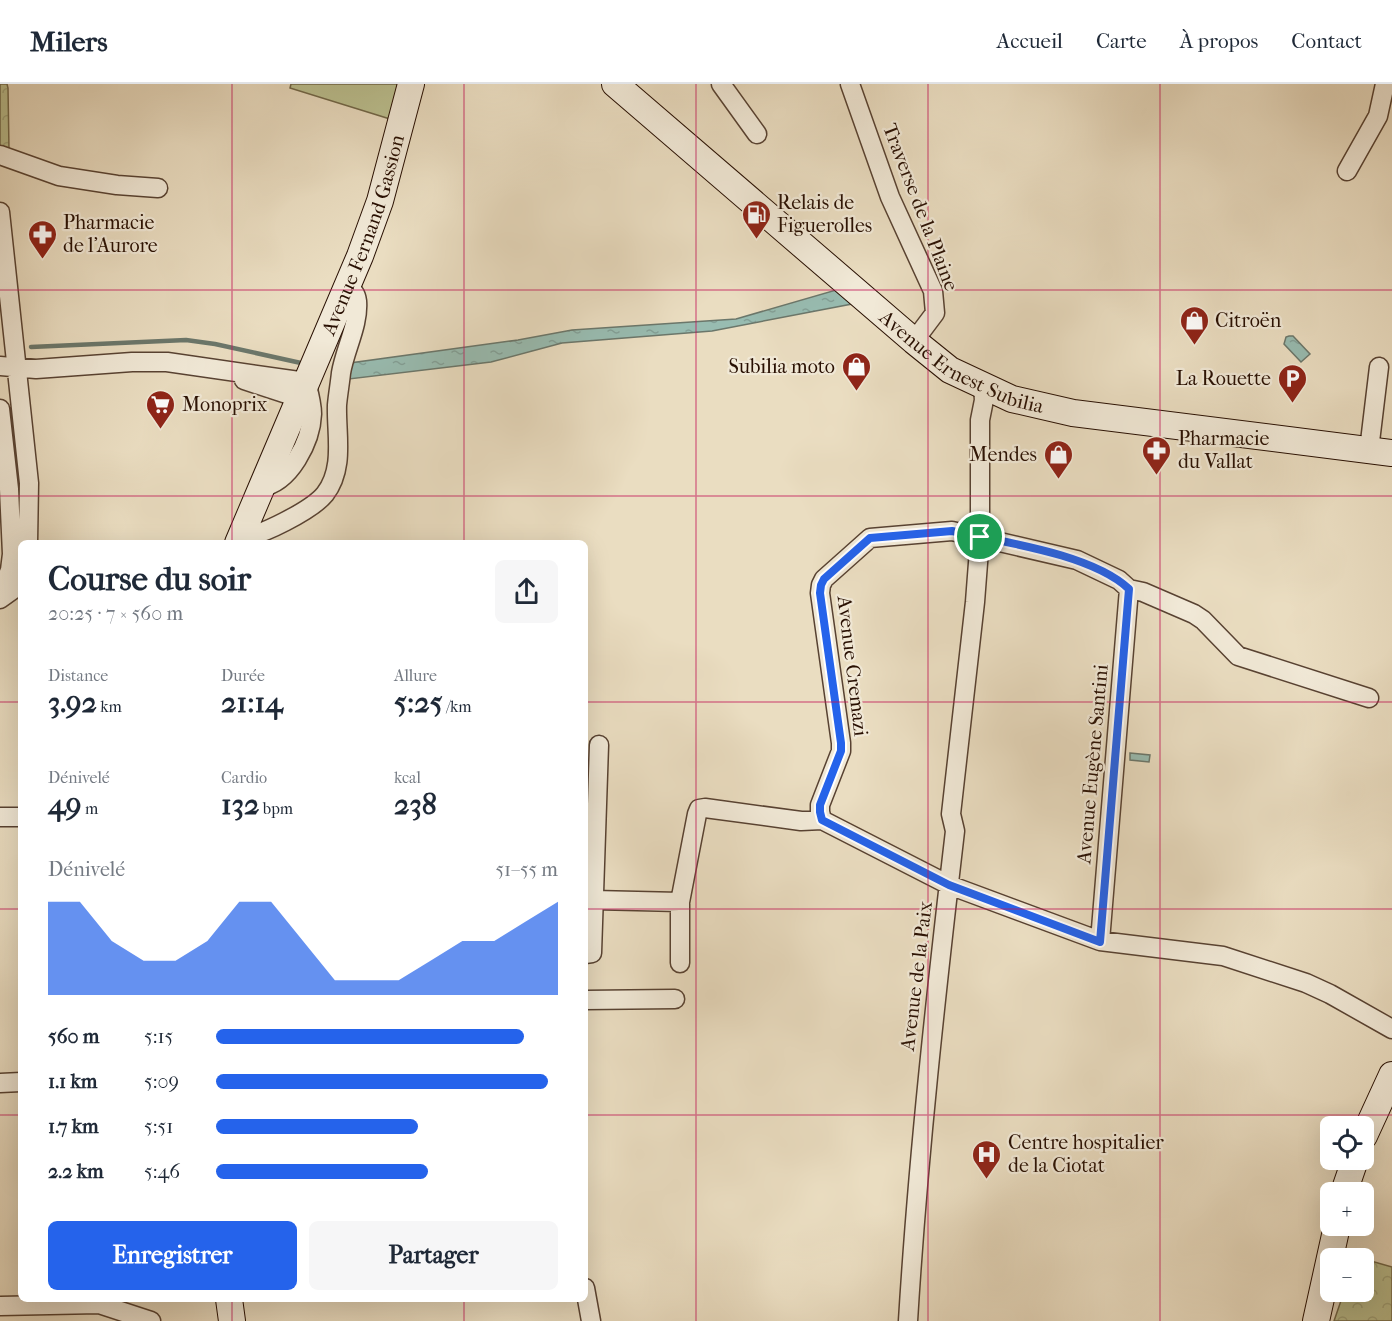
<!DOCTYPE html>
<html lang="fr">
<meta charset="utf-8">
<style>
:root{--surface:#fff;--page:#f6f6f7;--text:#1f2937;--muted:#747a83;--line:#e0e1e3;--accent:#2563eb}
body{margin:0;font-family:"IM FELL French Canon",serif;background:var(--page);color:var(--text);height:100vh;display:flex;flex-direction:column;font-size:22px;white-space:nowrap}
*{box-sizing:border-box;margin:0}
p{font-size:20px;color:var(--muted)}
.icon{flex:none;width:33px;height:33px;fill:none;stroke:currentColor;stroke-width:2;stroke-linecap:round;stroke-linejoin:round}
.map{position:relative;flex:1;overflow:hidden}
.panel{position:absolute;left:18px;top:456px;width:570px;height:762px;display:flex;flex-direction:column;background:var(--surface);border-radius:9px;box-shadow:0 6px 24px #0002}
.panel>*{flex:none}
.tools{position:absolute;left:1320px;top:1032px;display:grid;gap:12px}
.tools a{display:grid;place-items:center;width:54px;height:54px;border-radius:9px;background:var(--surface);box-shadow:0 6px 24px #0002;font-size:30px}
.pin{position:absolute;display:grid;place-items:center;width:51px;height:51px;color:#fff;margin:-26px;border:3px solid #fff;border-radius:50%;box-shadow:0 2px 6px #0007}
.round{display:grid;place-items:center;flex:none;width:63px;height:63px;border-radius:9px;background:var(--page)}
.head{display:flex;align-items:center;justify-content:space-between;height:102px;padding:0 30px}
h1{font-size:33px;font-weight:700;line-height:45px}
.figures{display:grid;grid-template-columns:repeat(3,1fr);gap:9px;height:102px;padding:6px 30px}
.figures div{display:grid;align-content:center}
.figures b{font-size:30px;font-weight:700}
.figures small{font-size:16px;font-weight:400}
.figures p{font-size:16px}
.chart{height:168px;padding:12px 30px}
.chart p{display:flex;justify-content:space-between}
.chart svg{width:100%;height:108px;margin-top:6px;fill:var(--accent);opacity:.7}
.cta{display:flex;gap:12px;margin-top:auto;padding:12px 30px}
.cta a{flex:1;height:69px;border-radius:9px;background:var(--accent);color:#fff;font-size:24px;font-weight:700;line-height:69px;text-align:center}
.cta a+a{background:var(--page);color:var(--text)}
ul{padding:0 30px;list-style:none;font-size:20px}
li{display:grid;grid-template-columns:96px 72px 1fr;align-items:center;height:45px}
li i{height:15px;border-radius:8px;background:var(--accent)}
header{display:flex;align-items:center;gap:36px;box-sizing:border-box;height:84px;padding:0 30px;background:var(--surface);border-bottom:2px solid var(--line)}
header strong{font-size:28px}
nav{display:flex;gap:33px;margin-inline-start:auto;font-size:21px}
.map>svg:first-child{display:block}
</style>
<header>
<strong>Milers</strong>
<nav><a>Accueil</a><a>Carte</a><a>À propos</a><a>Contact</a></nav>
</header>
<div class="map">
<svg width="1392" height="1237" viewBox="0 0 1392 1237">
<defs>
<pattern id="park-crowns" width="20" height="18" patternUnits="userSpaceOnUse" patternTransform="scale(1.5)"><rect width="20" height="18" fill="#bbc090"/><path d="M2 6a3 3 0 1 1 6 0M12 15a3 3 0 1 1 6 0" fill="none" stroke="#a1a47b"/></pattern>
<pattern id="water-ripples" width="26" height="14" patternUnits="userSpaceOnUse" patternTransform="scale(1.5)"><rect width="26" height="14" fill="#98bcb1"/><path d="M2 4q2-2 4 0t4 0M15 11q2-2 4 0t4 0" fill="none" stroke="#83a097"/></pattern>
</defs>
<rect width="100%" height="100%" fill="#eaddc1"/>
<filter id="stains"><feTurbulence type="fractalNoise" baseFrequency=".00333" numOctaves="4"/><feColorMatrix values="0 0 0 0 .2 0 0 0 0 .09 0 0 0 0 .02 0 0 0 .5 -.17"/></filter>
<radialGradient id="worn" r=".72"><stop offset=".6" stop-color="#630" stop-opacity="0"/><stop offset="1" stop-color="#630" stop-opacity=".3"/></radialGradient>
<path fill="#bbc090" stroke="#726849" stroke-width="1.5" d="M 291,0 L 400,0 L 390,35 L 290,4 Z"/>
<path fill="url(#park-crowns)" stroke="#726849" stroke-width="1.5" d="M 0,0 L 7,0 L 8,4 L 9,66 L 0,62 Z
M 1364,1175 L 1392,1183 L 1392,1237 L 1334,1237 L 1344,1208 L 1364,1208 Z"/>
<path fill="url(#water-ripples)" stroke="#6b776b" stroke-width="1.5" d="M 836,206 L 852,220 L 712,247 L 562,259 L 491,278 L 349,295 L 350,279 L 518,256 L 572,246 L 736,235 Z
M 1289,252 L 1293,252 L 1310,270 L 1301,278 L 1284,260 L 1286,253 Z
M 1130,669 L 1150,671 L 1149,678 L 1130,676 Z"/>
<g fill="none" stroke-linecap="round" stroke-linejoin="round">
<path stroke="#6b776b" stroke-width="4.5" d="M 31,263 L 186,256 L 215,260 L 301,279"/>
<defs>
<path id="street" d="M 721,0 L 757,50
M 850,0 L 890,113 L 933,207 L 935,229 L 914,257
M 0,71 L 59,92 L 117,101 L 158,104
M 1347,87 L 1378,32 L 1385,0
M 0,128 L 29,399 L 28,459
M 0,282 L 36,285 L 132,278 L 167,278 L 306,298 C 309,309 312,319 312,330 C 311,357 290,399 261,403
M 244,296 L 299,314
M 0,325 L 9,405 L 12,470 L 10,486 L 6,496 L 0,501
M 1369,366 L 1379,283
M 240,453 C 259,454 313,425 325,410 C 345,384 336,350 337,321 C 338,310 340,299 341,289 C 345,265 359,241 357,217 C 356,209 353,207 347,202
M 0,515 L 14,505 L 21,494
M 0,733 L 21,733
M 822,736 L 820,728 L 820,721 L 841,667 L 841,659 L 820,509 L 821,501 L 824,495 L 870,454 L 952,447 L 1077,476 L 1119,496 L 1129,505 L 1143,508 L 1194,530 L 1203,536 L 1238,572 L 1369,614
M 594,816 L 680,818
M 1100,857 L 1129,505
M 585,870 L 592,869 L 599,661
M 680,879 L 680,818 L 697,730 L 699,725 L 705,724 L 801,737 L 822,736 L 949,801 L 1100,857 L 1223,872 L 1306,899 L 1330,910 L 1392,945
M 585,916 L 675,915
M 0,999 L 21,998
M 585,1204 L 591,1237
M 0,1222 L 99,1220 L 151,1237
M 908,1237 C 918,1073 936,910 955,747 L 951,730 L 975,518 L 980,453 L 980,336 L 984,316 L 983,302"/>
<g id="secondary">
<path id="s1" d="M 615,0 L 914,257 L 950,286 L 1012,315 L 1073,329 L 1392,369"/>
<path id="s2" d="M 238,459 L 360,172 L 380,117 L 411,0"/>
<path d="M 1364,1052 L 1392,991"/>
<path d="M 1344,1108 L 1355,1076"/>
<path d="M 229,1215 L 232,1237"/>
<path d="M 1316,1237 L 1337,1142"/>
</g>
</defs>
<use href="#street" stroke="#584232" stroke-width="21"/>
<use href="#secondary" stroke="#280f02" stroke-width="28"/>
<use href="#street" stroke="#f1e9d7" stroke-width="18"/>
<use href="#secondary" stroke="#f1e9d7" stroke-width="26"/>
</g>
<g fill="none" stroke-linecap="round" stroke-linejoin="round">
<defs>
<path id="route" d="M 952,447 C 1003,458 1092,470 1129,505 L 1100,858 L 949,801 L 822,736 L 820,728 L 820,721 L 841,667 L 841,659 L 820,509 L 821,501 L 824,495 L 870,454 Z"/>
</defs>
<use href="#route" stroke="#fff" stroke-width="12"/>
<use href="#route" stroke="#2563eb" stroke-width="8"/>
</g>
<path fill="none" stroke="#c2185b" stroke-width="1.5" stroke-opacity="0.55" d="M 232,0 L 232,459M 464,0 L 464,459M 696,0 L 696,1237M 928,0 L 928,1237M 1160,0 L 1160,1237M 0,206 L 1392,206M 0,412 L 1392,412M 0,618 L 21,618M 585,618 L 1392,618M 0,825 L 21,825M 585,825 L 1392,825M 0,1031 L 21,1031M 585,1031 L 1392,1031M 232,1215 L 232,1237M 464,1215 L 464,1237"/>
<defs>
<symbol id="fuel-pin" viewBox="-11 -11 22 30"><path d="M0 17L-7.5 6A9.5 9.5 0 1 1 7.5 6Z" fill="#8f2418" stroke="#f1e9d7"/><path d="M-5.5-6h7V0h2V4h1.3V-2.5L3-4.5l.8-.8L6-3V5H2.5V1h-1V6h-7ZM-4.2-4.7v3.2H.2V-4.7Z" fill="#fff"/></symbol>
<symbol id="pharmacy-pin" viewBox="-11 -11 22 30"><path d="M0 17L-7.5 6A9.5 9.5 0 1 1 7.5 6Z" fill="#8f2418" stroke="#f1e9d7"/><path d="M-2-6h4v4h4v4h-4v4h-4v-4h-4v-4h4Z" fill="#fff"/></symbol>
<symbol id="shop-pin" viewBox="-11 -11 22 30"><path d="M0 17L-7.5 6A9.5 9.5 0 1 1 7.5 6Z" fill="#8f2418" stroke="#f1e9d7"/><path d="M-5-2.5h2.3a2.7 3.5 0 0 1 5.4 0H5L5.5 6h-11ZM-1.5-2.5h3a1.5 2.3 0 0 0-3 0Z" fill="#fff"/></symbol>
<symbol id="parking-pin" viewBox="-11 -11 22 30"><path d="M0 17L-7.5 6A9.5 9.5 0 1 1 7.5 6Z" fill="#8f2418" stroke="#f1e9d7"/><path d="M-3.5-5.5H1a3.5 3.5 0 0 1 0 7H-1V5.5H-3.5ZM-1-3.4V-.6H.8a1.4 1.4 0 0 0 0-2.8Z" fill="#fff"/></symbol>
<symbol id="supermarket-pin" viewBox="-11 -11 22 30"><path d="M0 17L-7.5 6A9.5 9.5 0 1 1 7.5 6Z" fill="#8f2418" stroke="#f1e9d7"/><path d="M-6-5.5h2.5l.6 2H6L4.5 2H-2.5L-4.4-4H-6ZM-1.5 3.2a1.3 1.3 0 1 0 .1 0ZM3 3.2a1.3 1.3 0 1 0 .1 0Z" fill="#fff"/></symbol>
<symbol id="hospital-pin" viewBox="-11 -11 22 30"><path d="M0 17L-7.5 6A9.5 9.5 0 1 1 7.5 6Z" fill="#8f2418" stroke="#f1e9d7"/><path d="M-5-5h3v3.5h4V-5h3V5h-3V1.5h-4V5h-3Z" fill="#fff"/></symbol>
</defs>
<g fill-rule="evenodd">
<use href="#fuel-pin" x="740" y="114" width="33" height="45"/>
<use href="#pharmacy-pin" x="26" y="134" width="33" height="45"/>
<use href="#shop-pin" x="1178" y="220" width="33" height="45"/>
<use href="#shop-pin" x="840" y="266" width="33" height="45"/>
<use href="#parking-pin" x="1276" y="278" width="33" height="45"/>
<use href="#supermarket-pin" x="144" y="304" width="33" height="45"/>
<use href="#pharmacy-pin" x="1140" y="350" width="33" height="45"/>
<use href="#shop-pin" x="1042" y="354" width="33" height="45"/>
<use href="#hospital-pin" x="970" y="1054" width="33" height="45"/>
</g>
<g text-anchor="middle" stroke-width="4.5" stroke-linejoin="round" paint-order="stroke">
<g font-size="20" fill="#280f02" stroke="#f1e9d7" text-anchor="start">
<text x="777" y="125">Relais de<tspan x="777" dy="23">Figuerolles</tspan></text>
<text x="63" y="145">Pharmacie<tspan x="63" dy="23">de l'Aurore</tspan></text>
<text x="1215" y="243">Citroën</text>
<text x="835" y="289" text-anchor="end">Subilia moto</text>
<text x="1271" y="301" text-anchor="end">La Rouette</text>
<text x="182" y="327">Monoprix</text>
<text x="1178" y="361">Pharmacie<tspan x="1178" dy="23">du Vallat</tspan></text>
<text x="1037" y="377" text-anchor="end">Mendes</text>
<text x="1008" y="1065">Centre hospitalier<tspan x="1008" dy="23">de la Ciotat</tspan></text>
</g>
<g font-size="20" fill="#280f02" stroke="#f1e9d7">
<text transform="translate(921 123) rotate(69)" y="7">Traverse de la Plaine</text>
<text dy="7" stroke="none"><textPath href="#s2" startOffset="333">Avenue Fernand Gassion</textPath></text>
<text dy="7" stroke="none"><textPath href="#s1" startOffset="447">Avenue Ernest Subilia</textPath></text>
<text transform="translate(853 582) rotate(83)" y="7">Avenue Cremazi</text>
<text transform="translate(1092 680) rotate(-85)" y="7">Avenue Eugène Santini</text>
<text transform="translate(916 892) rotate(-83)" y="7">Avenue de la Paix</text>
</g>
</g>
<rect width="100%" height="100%" filter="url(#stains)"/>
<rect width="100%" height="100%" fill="url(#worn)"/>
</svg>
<div class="tools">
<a><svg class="icon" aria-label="locate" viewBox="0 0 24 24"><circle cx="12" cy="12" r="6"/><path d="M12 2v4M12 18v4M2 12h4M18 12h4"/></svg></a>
<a>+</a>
<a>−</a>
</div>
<div class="pin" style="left:980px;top:453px;background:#1e9e55"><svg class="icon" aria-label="arrive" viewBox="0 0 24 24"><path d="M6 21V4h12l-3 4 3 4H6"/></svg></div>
<section class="panel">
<div class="head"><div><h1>Course du soir</h1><p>20:25 · 7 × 560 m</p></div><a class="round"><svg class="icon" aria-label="share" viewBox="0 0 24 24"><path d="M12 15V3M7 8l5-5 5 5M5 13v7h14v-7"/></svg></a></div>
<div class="figures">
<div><p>Distance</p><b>3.92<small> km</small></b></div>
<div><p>Durée</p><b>21:14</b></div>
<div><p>Allure</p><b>5:25<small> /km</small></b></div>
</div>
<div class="figures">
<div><p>Dénivelé</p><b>49<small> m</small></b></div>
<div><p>Cardio</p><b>132<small> bpm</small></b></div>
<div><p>kcal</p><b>238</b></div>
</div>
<div class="chart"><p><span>Dénivelé</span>51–55 m</p>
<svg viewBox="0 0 160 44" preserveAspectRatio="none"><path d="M0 44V6L10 6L20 22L30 30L40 30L50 22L60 6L70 6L80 22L90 38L100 38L110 38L120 30L130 22L140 22L150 14L160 6V44z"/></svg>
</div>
<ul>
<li><b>560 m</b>5:15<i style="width:90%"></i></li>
<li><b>1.1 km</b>5:09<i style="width:97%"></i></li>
<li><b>1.7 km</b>5:51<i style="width:59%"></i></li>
<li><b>2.2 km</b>5:46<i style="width:62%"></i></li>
</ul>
<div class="cta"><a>Enregistrer</a><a>Partager</a></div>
</section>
</div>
